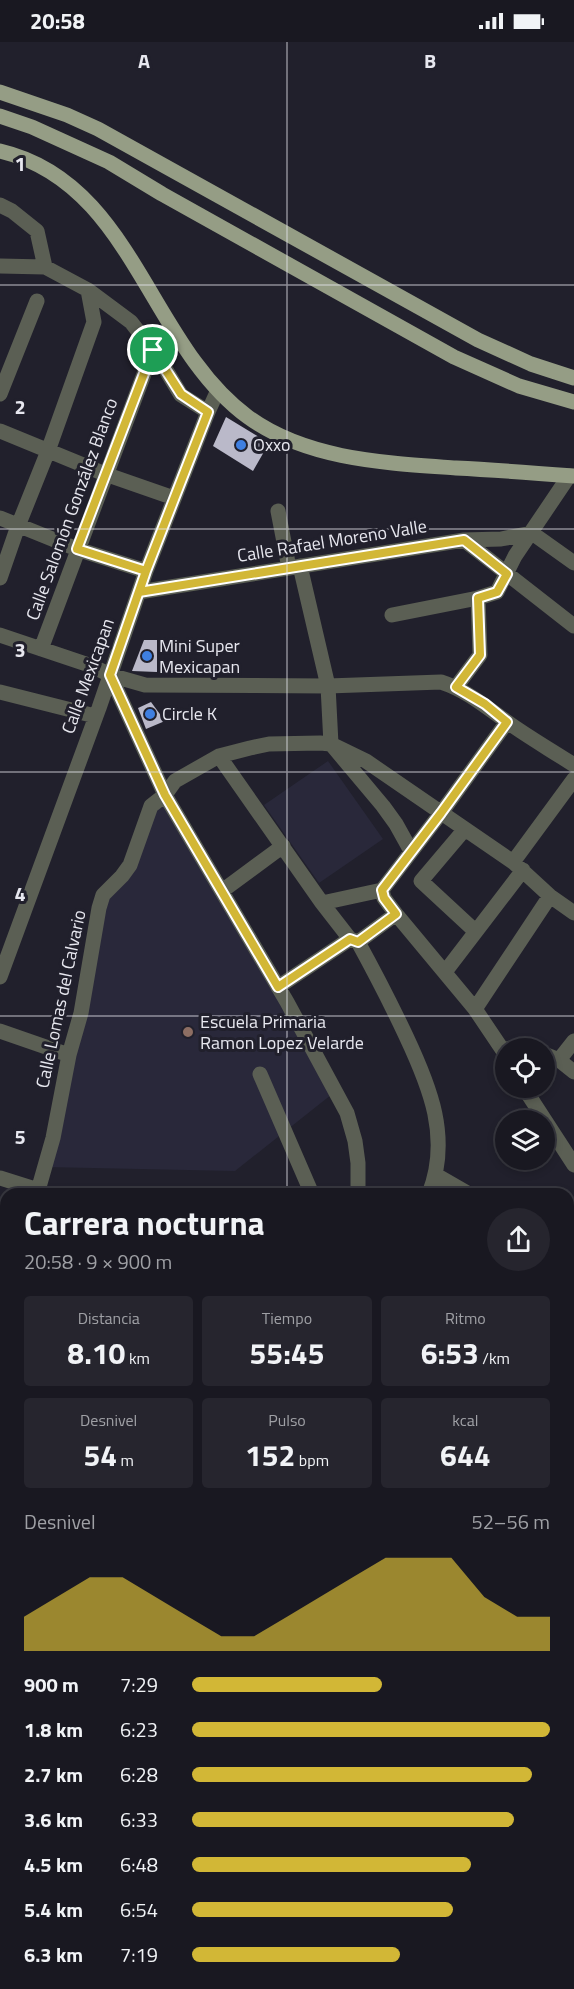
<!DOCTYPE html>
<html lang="es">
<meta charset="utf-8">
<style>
:root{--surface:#191821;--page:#26252e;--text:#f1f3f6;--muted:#9fa0a5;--line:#37373f;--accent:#d2b736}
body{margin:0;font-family:"Titillium Web",sans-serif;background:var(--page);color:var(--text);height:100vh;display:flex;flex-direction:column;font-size:22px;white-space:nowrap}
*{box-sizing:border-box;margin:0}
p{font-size:20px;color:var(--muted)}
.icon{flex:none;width:33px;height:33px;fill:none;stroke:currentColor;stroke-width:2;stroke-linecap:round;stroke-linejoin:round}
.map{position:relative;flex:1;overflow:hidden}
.sheet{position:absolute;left:0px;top:1146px;width:574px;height:801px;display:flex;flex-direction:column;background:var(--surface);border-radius:18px 18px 0 0;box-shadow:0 3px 9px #0003,0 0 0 2px var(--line)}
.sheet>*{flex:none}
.tools{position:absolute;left:495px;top:996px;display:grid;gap:12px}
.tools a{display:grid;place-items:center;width:60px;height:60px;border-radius:50%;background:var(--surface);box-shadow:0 3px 9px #0003,0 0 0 2px var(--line);font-size:30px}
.pin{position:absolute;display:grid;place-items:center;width:51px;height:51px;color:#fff;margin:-26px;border:3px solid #fff;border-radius:50%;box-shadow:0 2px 6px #0007}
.round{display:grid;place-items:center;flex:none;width:63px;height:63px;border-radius:32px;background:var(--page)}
.head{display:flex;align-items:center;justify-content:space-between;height:102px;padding:0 24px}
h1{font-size:33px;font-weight:700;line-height:45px}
.figures{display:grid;grid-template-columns:repeat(3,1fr);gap:9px;height:102px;padding:6px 24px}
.figures div{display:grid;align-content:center;border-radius:6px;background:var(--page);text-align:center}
.figures b{font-size:30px;font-weight:700}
.figures small{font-size:16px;font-weight:400}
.figures p{font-size:16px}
.chart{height:168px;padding:12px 24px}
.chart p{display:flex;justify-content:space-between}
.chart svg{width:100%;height:108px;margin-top:6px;fill:var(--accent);opacity:.7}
ul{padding:0 24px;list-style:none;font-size:20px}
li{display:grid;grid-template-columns:96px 72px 1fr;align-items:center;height:45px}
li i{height:15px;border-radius:8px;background:var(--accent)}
.status{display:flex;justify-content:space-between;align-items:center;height:42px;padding:0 30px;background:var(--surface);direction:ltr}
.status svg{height:16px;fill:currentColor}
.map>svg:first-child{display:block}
</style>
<div class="status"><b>20:58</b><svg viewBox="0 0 49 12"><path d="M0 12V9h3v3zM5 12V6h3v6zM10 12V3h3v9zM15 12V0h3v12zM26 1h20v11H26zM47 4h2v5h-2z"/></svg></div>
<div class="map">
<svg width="574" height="1947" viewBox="0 0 574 1947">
<rect width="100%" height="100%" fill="#21202c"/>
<path fill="#29283a" d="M 328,719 L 383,797 L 319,841 L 264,763 Z
M 165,753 L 336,1049 L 235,1129 L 45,1125 L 103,853 Z
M 0,1902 L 6,1908 L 6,1941 L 39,1941 L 45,1947 L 0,1947 Z"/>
<path fill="#3b3e2f" d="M 133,1941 L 168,1941 L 157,1947 L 137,1947 Z"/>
<path fill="#bab9c9" d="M 226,375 L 269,401 L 253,429 L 213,404 Z
M 144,598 L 157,598 L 157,630 L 132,629 Z
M 151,660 L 165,679 L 146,687 L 138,666 Z"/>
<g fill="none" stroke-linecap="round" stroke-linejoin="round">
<path stroke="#666570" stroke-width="3" stroke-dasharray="3 3" stroke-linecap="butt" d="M 568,1202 L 574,1204
M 568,1486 L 574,1491
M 568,1514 L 574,1519"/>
<path stroke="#5b5f54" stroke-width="15" d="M 0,163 L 12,169 L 37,189 L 45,225
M 0,224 L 45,225 L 88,248 L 131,280 L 158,315 L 181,353 L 208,370
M 0,352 L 37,259
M 0,389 L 105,432 L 174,456
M 278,469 L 289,526
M 0,476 L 77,507 L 146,529
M 464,498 L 574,584
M 300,524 L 328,644 L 331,702 L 383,764 L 396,782 L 411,809
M 0,536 L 18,484 L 48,409 L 94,280 L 88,248
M 139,550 L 464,498 L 501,497 L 532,491 L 574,521
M 392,573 L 478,556
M 0,593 L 92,624 L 110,633 L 145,643 L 328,644 L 441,640 C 466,648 485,664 506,679 C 528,695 551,708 574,723
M 41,607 L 153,308
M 110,633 L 165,753 L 287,960 L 347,1071 L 355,1099 L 358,1121 L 358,1152
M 456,645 L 480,613 L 478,556 L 497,550 L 515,514 L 569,434
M 0,650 L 95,674
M 219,714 L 322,861 L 350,897
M 465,787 L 421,839 L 475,889
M 513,820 L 574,737
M 382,848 L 384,856 L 396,872 L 475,967 L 506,1013
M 222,849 L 283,804
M 322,861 L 382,848 L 441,771 L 507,680
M 358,900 C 375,931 391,962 406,994 C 430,1045 451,1096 429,1152
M 358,900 L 396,872
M 445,930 L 523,828
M 0,935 L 99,666 L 146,529 L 208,370 L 218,348
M 278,945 L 350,897 L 358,900
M 475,967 L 550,854
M 0,989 L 69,1013
M 510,1006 L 528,1005 L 533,1006
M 544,1012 L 559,1018 L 574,1030
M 559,1018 L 574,999
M 260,1032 L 312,1152
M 524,1046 L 574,1123
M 436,1133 L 469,1152
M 0,1136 L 38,1148 L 38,1152
M 37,1152 L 53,1096 L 69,1013 L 81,971 L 99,866 L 103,853 L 122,834 L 130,823 L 151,764 L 165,753 L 175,739 L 219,714 L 250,706 L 269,702 L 320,701 L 331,702 L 366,719 L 513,820 L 550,854 L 574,871
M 0,1246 L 6,1247
M 568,1368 L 574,1370
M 0,1445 L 6,1451
M 568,1459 L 574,1454
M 568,1583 L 574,1576
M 0,1623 L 6,1629
M 568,1667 L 574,1660
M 0,1767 L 6,1763
M 568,1848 L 574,1846
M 568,1876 L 574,1872
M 0,1890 L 6,1896
M 50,1941 L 56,1947
M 121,1941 L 125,1947
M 66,1947 L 77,1941
M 203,1947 L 216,1941
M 237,1947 L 242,1941
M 357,1947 L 364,1941
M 454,1947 L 460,1941"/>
<path stroke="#959d85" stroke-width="15" d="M 0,50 L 67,73 L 98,87 L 478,298 L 531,322 L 574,336
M 0,74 L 32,85 L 109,120 L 162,152 L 454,315 L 519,344 L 574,360
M 0,109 C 133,140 148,302 248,375 C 307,418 386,421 456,426 C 496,428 535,431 574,434
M 568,1926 L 574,1923
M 531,1947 L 541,1941"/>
</g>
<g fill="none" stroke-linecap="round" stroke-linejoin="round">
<defs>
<path id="route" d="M 153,308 L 181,352 L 208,370 L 146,529 L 110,633 L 165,753 L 278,945 L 350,897 L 358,900 L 396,872 L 384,856 L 382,848 L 441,771 L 507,680 L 485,662 L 456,645 L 480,613 L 478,556 L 497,550 L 507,532 L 464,498 L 139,550 L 146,529 L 77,507 L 153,308"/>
</defs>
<use href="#route" stroke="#fff" stroke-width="12"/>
<use href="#route" stroke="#d2b736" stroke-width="8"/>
</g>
<path fill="none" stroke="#e7e7ef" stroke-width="1.5" stroke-opacity="0.55" d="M 287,0 L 287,1152M 0,243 L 574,243M 0,487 L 574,487M 0,730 L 574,730M 0,974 L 574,974M 0,1217 L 6,1217M 568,1217 L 574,1217M 0,1460 L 6,1460M 568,1460 L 574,1460M 0,1704 L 6,1704M 568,1704 L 574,1704M 287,1941 L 287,1947"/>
<g fill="#3f7fe0" stroke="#21202c" stroke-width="2">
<circle cx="241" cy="403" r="6"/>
<circle cx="147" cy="614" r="6"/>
<circle cx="150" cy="672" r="6"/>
</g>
<circle fill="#8d6e63" stroke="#21202c" stroke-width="2" cx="188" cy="990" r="6"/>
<g text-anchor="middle" stroke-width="6" stroke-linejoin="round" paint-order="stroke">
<g font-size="18" fill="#e7e7ef" stroke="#21202c" text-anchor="start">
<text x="253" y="409">Oxxo</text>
<text x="159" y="610">Mini Super<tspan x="159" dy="21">Mexicapan</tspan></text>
<text x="162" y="678">Circle K</text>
<text x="200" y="986">Escuela Primaria<tspan x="200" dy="21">Ramon Lopez Velarde</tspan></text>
</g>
<g font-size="18" fill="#e7e7ef" stroke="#21202c">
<text transform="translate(72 467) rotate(-70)" y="6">Calle Salomón González Blanco</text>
<text transform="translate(332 499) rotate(-9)" y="6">Calle Rafael Moreno Valle</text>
<text transform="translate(88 634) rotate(-70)" y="6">Calle Mexicapan</text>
<text transform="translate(61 957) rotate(-78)" y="6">Calle Lomas del Calvario</text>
</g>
</g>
<g font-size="20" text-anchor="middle" font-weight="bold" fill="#e7e7ef" stroke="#21202c" stroke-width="6" stroke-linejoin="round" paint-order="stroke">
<text x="144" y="26">A</text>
<text x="430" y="26">B</text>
<text x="20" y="129">1</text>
<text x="20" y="372">2</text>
<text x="20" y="615">3</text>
<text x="20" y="859">4</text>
<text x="20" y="1102">5</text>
</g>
</svg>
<div class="tools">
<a><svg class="icon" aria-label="locate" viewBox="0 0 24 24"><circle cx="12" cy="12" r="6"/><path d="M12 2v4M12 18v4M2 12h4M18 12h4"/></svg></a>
<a><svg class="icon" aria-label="layers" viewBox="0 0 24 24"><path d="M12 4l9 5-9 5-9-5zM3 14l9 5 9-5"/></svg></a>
</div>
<div class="pin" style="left:153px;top:308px;background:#1e9e55"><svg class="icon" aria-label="arrive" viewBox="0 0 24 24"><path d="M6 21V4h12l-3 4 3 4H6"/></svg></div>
<section class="sheet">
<div class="head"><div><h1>Carrera nocturna</h1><p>20:58 · 9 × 900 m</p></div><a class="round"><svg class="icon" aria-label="share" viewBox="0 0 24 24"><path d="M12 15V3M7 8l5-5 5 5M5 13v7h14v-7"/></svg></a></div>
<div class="figures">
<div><p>Distancia</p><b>8.10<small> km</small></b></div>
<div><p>Tiempo</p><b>55:45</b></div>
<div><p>Ritmo</p><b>6:53<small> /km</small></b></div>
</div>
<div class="figures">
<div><p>Desnivel</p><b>54<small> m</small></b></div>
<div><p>Pulso</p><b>152<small> bpm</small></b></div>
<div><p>kcal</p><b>644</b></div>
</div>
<div class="chart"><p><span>Desnivel</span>52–56 m</p>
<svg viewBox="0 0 160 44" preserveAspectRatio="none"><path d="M0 44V30L10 22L20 14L30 14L40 22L50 30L60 38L70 38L80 30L90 22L100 14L110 6L120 6L130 6L140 22L150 30L160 30V44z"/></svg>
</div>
<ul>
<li><b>900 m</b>7:29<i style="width:53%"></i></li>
<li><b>1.8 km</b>6:23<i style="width:100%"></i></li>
<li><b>2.7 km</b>6:28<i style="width:95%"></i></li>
<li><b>3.6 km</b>6:33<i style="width:90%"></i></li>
<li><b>4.5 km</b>6:48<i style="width:78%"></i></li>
<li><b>5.4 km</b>6:54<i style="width:73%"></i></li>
<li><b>6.3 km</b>7:19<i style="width:58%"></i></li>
</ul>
</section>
</div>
